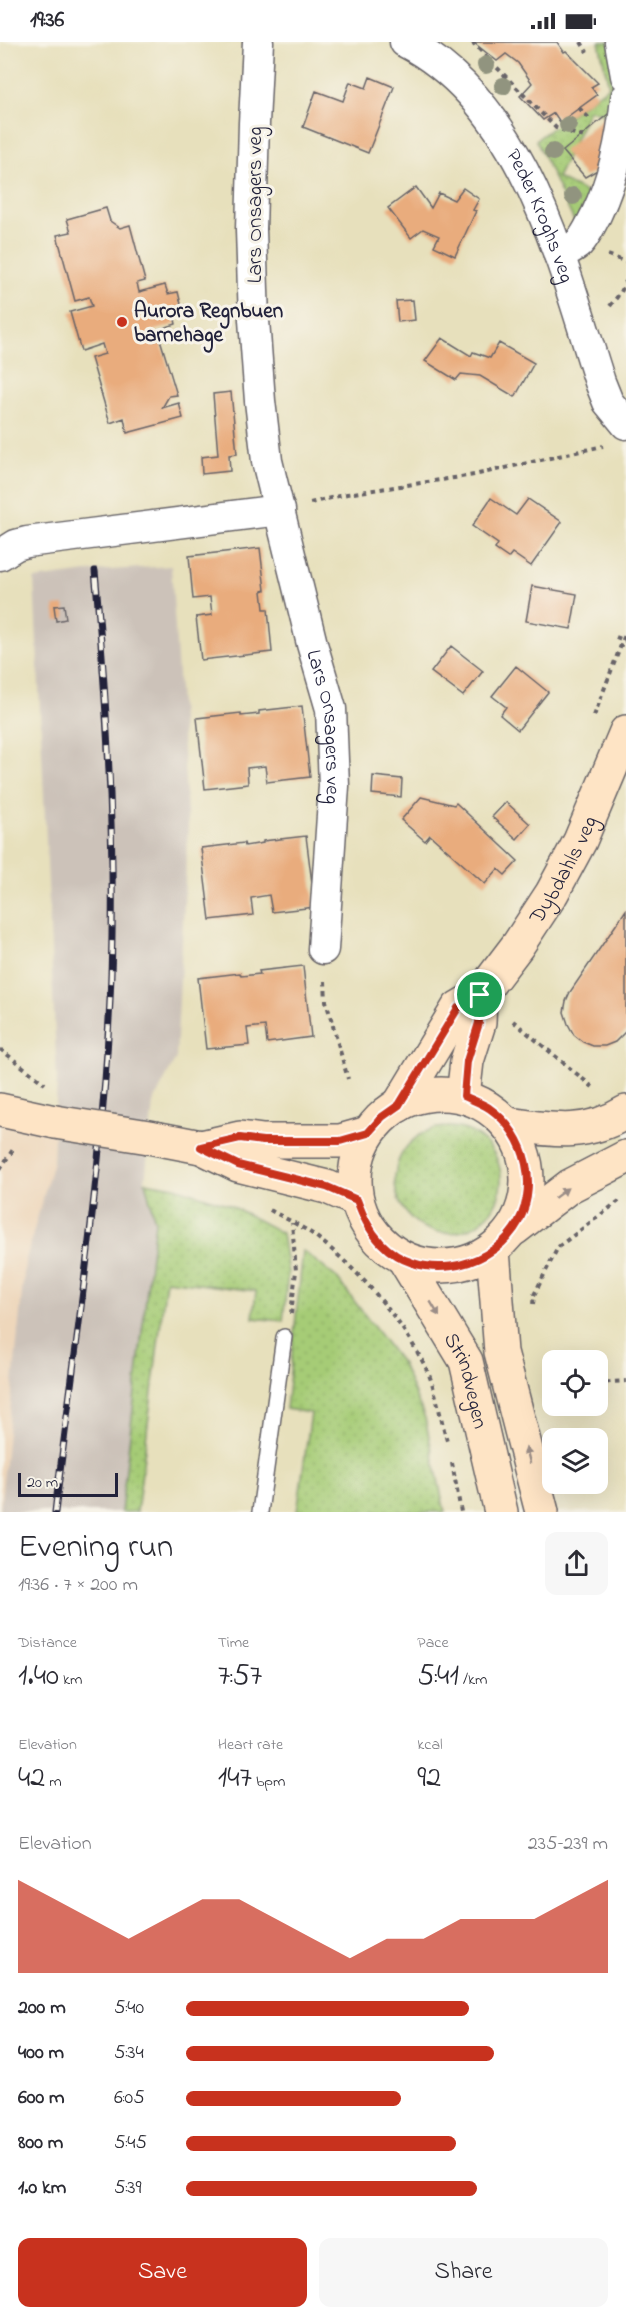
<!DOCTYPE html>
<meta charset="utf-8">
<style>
:root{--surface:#fff;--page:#f7f7f7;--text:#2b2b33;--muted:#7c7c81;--accent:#c8321e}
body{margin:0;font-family:"Indie Flower",sans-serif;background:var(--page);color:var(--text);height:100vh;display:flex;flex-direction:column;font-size:22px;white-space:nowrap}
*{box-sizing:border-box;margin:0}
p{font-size:20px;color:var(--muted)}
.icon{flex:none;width:33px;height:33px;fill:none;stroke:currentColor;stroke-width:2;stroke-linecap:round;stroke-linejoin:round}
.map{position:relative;height:1470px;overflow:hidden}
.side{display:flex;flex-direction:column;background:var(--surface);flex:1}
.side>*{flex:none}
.fabs{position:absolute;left:542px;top:1308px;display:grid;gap:12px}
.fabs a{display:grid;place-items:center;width:66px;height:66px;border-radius:12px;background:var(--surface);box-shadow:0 6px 24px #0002;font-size:30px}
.scale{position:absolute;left:18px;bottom:15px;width:100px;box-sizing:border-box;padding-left:6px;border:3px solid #22223b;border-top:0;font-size:16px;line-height:21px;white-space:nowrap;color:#22223b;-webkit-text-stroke:4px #f7f3e8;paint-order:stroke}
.pin{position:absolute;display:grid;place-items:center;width:51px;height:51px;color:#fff;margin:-26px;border:3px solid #fff;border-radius:50%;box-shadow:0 2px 6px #0007}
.round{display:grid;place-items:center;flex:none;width:63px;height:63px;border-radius:12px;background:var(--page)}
.head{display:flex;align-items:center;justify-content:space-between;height:102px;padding:0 18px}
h1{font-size:33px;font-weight:600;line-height:45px}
.figures{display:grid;grid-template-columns:repeat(3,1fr);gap:9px;height:102px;padding:6px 18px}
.figures div{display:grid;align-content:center}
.figures b{font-size:30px;font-weight:600}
.figures small{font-size:16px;font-weight:400}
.figures p{font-size:16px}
.chart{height:168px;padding:12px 18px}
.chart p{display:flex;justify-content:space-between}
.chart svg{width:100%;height:108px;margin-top:6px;fill:var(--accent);opacity:.7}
.primary-button{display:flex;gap:12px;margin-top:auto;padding:12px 18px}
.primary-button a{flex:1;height:69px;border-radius:12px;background:var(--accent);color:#fff;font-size:24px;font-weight:600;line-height:69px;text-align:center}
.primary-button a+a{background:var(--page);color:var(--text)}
ul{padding:0 18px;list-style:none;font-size:20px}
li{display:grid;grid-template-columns:96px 72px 1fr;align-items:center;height:45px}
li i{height:15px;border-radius:8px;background:var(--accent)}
.status{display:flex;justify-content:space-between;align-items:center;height:42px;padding:0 30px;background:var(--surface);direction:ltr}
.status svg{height:16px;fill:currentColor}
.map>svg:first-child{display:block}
</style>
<div class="status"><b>19:36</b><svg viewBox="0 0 49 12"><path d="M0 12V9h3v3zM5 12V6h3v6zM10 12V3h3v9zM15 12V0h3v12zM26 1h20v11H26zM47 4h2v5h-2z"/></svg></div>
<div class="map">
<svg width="626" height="1470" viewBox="0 0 626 1470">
<defs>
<pattern id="grass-dots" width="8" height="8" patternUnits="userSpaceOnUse" patternTransform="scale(1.5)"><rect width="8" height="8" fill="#a6cc76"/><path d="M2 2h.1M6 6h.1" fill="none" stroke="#8faf67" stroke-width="1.8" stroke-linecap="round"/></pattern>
</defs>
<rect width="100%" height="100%" fill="#f7f3e8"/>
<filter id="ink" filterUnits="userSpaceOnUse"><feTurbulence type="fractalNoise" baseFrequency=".0167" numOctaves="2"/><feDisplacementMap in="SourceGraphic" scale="12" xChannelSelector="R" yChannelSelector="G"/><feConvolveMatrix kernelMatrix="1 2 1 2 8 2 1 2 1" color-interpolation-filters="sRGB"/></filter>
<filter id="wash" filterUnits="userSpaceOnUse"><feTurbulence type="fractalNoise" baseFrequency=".008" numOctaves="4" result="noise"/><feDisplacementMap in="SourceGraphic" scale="24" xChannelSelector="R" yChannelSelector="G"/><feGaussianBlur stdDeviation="1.35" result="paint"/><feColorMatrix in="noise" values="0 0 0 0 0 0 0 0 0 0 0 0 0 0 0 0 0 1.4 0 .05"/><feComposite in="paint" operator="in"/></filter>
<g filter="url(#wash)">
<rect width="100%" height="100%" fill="#e7e0bc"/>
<path fill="#eed7bb" d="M 0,1068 L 55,1080 L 32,1470 L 0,1470 Z"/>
<path fill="#ccc2b9" d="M 171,524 L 188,785 L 176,1016 L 153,1061 L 145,1140 L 155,1177 L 121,1470 L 0,1470 L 25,1221 L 53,1119 L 57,1038 L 34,537 L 95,529 Z"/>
<path fill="url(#grass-dots)" stroke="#647758" stroke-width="1.5" d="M 599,0 L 609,0 L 618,38 L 615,74 L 589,68 L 557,136 L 584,149 L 588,154 L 579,177 L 575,181 L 536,98 L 609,44 Z
M395 1138a53 53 0 1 1 106 0a53 53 0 1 1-106 0Z
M 145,1140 L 175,1145 L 230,1163 L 282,1191 L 288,1231 L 283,1279 L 253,1276 L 256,1249 L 166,1238 L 137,1470 L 121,1470 L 155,1179 Z
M 303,1209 L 336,1235 L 402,1322 L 425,1376 L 445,1470 L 297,1470 L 311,1371 L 286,1367 Z"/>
<g id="blocks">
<path fill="#e9ac7d" d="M 473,0 L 557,0 L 564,10 L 566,9 L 598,41 L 591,45 L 597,53 L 560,80 L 554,71 L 543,78 L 520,54 L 532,41 L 518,21 L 506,12 L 497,19 Z
M 370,35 L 394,45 L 368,111 L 303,85 L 316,49 L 343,59 L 350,40 L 366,46 Z
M 613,68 L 626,112 L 585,135 L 563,109 Z
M 416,145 L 431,166 L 439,151 L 454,158 L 463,146 L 479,157 L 473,168 L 476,169 L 455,214 L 434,204 L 439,194 L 423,187 L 411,196 L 388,166 Z
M 106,166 L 110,179 L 120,186 L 130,183 L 145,239 L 137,241 L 139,250 L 165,243 L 168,252 L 178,250 L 183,270 L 174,273 L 176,282 L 150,290 L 153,299 L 160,297 L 177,353 L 169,354 L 162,366 L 179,361 L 183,376 L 127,391 L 124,376 L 110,381 L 91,316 L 105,312 L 102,302 L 81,309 L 70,270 L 92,264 L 89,255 L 75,259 L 57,193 L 71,190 L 67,177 Z
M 413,258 L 415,278 L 398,280 L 396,259 Z
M 442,296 L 471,314 L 473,310 L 490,316 L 499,301 L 534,321 L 515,355 L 480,334 L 461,332 L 456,338 L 425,319 Z
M 231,350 L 237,412 L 229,413 L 230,429 L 202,432 L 201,415 L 218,413 L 213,352 Z
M 491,456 L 516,473 L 528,457 L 562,480 L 531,524 L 512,511 L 508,516 L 495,507 L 498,502 L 472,484 Z
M 260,506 L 265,548 L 262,549 L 264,567 L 268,567 L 272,610 L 201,618 L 196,575 L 212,573 L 210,555 L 193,557 L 189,514 Z
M 532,544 L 577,552 L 571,587 L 526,579 Z
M 64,563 L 66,577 L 56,579 L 54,564 Z
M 451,604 L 483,629 L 463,654 L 431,630 Z
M 516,624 L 548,650 L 518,688 L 500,673 L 506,665 L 492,654 Z
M 302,664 L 310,735 L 267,740 L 265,724 L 247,726 L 248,742 L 205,747 L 197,676 L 241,671 L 241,674 L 259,672 L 259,669 Z
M 373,734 L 402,737 L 401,755 L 372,752 Z
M 421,755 L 454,763 L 456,761 L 518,819 L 505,833 L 498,827 L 485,842 L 430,793 L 425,799 L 401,778 Z
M 506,760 L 530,782 L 517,797 L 492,775 Z
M 306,794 L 315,865 L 272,870 L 269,853 L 251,856 L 253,873 L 210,878 L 201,806 L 244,801 L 245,804 L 263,801 L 263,799 Z
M 626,868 L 626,989 L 615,1000 L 605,1004 L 593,1004 L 583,1000 L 574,993 L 568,982 L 564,970 L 566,959 L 570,950 Z
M 303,924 L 311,995 L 267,1001 L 265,984 L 247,986 L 249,1003 L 206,1007 L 198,936 L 240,931 L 241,934 L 260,932 L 259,929 Z"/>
</g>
</g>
<g filter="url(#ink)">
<use href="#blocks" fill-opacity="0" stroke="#676468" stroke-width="1.5"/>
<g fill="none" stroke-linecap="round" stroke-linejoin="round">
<defs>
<path id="lane" d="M 260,1470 L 284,1295"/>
<g id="street">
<path id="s1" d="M 258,0 L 254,81 L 251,188 L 254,278 L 260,359 L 267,419 L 312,602 L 331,667 L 334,744 L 323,907"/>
<path id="s2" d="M 405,0 C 525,62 562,222 600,340 L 608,360 L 626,382"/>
<path d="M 620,0 L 626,34"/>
<path d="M 559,213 C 565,209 574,206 579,201 C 586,194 591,182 596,173 C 614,136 622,98 626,56"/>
<path d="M 0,513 L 16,503 L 27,500 L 280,468"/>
</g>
<g id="secondary">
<circle cx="441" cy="1138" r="86"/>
<path d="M 463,1054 L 467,1019 L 479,981 L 480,953"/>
<path id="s3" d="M 399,1063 L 458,966 L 480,953 L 518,903 L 552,851 L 580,799 L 626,690"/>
<path d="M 0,1068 L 55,1080"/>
<path d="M 508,1082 C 551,1088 586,1095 626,1070"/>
<path d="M 149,1095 L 201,1105 L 238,1123 L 327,1145 L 357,1158"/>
<path d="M 201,1105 L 240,1096 L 263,1099 L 340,1099 L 368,1091"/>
<path d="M 514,1187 L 570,1144 L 626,1115"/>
<path d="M 493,1208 L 501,1310 L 542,1470"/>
<path id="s4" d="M 404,1217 L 466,1319 L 501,1470"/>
</g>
</defs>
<use href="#lane" stroke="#676468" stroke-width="18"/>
<use href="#street" stroke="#676468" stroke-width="33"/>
<use href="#secondary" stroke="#676468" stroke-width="36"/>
<path stroke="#676468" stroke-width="4" stroke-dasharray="4.5 4.5" stroke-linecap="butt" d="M 472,0 L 556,86 L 587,96
M 581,0 L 587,10
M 579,66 L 591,78
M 608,213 L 626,220
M 610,264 L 621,250 L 626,239
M 310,461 L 347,452 L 474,433 L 603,404
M 616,595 L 626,599
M 594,674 L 626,590
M 325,939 L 326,959 L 348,1037
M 513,979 L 595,1047
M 0,1007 L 45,1042
M 0,1127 L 14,1106
M 270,1168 C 284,1176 300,1183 314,1193 C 359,1228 400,1275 426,1326 C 436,1346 441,1380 448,1402
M 533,1262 L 534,1253 L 558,1205 L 619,1159
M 291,1272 L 296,1229 L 292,1181
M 597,1341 L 626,1339
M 452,1421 L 461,1470"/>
<use href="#lane" stroke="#fff" stroke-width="15"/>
<use href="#street" stroke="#fff" stroke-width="30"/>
<use href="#secondary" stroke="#fee4c5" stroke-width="33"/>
<defs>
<path id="rail" d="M 55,1470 C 78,1280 109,1086 112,894 C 114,772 106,651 95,529"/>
</defs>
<use href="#rail" stroke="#22223b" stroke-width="7"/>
<use href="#rail" stroke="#f7f3e8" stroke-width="4.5" stroke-dasharray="14" stroke-linecap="butt"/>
<defs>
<path id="secondary-bridge" d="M 55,1080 L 149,1095"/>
</defs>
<use href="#secondary-bridge" stroke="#676468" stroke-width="36" stroke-linecap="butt"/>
<use href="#secondary-bridge" stroke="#fee4c5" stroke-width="33"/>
</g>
<g fill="#91947f">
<circle cx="486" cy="23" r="9"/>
<circle cx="503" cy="44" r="9"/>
<circle cx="568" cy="83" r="9"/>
<circle cx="553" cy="110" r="9"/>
<circle cx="573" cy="154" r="9"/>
</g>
<defs><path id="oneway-solid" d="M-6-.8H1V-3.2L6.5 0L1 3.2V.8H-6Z" transform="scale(1.5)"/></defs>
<g fill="#9b8d87">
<use href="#oneway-solid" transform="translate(561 1151) rotate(-37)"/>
<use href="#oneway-solid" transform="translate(435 1267) rotate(59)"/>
<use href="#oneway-solid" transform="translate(528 1413) rotate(-104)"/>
</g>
</g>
<g fill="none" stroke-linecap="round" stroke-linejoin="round" filter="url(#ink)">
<defs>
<path id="route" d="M 480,953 L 479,981 L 467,1019 L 464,1054 C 472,1058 481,1061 489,1066 C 527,1092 541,1148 514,1187 C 485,1229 418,1240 381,1201 C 369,1188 363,1174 357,1158 L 327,1145 L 238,1123 L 201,1105 L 240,1096 L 263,1099 L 340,1099 L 368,1091 L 382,1075 L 399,1063 L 458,966 Z"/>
</defs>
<use href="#route" stroke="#fff" stroke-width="12"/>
<use href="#route" stroke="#c8321e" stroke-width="8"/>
</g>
<circle fill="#c8321e" stroke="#f7f3e8" stroke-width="2" cx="122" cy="280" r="6"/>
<g text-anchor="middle" stroke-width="6" stroke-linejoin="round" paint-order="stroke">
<g font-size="21" fill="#22223b" stroke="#f7f3e8">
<text transform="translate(254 163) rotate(-90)" y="7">Lars Onsagers veg</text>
<text dy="7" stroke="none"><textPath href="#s2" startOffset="226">Peder Kroghs veg</textPath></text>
<text dy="7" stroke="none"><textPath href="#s1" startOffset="693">Lars Onsagers veg</textPath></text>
<text dy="7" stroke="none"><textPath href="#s3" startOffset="290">Dybdahls veg</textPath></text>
<text dy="7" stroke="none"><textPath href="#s4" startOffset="138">Strindvegen</textPath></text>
</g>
<g font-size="21" font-weight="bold" fill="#22223b" stroke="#f7f3e8" text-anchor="start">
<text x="134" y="275">Aurora Regnbuen<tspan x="134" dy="24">barnehage</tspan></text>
</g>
</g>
</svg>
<div class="fabs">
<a><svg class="icon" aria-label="locate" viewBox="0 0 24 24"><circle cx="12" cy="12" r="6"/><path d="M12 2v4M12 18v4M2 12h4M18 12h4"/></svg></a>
<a><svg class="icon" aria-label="layers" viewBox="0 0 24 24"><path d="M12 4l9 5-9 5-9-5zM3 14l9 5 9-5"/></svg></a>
</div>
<div class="scale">20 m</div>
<div class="pin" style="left:480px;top:953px;background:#1e9e55"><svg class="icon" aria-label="arrive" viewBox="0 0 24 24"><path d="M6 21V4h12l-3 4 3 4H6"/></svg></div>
</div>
<section class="side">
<div class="head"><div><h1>Evening run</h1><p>19:36 · 7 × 200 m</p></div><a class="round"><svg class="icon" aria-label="share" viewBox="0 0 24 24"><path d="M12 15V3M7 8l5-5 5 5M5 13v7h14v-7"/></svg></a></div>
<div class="figures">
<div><p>Distance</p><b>1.40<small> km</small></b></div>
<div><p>Time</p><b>7:57</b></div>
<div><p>Pace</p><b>5:41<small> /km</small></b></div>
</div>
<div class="figures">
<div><p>Elevation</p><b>42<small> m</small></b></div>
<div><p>Heart rate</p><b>147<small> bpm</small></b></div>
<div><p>kcal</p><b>92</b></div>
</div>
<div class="chart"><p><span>Elevation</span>235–239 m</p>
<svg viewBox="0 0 160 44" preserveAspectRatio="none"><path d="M0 44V6L10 14L20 22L30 30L40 22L50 14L60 14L70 22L80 30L90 38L100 30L110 30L120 22L130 22L140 22L150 14L160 6V44z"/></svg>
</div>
<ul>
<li><b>200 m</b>5:40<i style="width:67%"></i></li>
<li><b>400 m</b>5:34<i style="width:73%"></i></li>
<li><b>600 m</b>6:05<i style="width:51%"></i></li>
<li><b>800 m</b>5:45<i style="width:64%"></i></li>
<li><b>1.0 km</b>5:39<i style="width:69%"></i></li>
</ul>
<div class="primary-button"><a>Save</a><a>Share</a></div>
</section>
